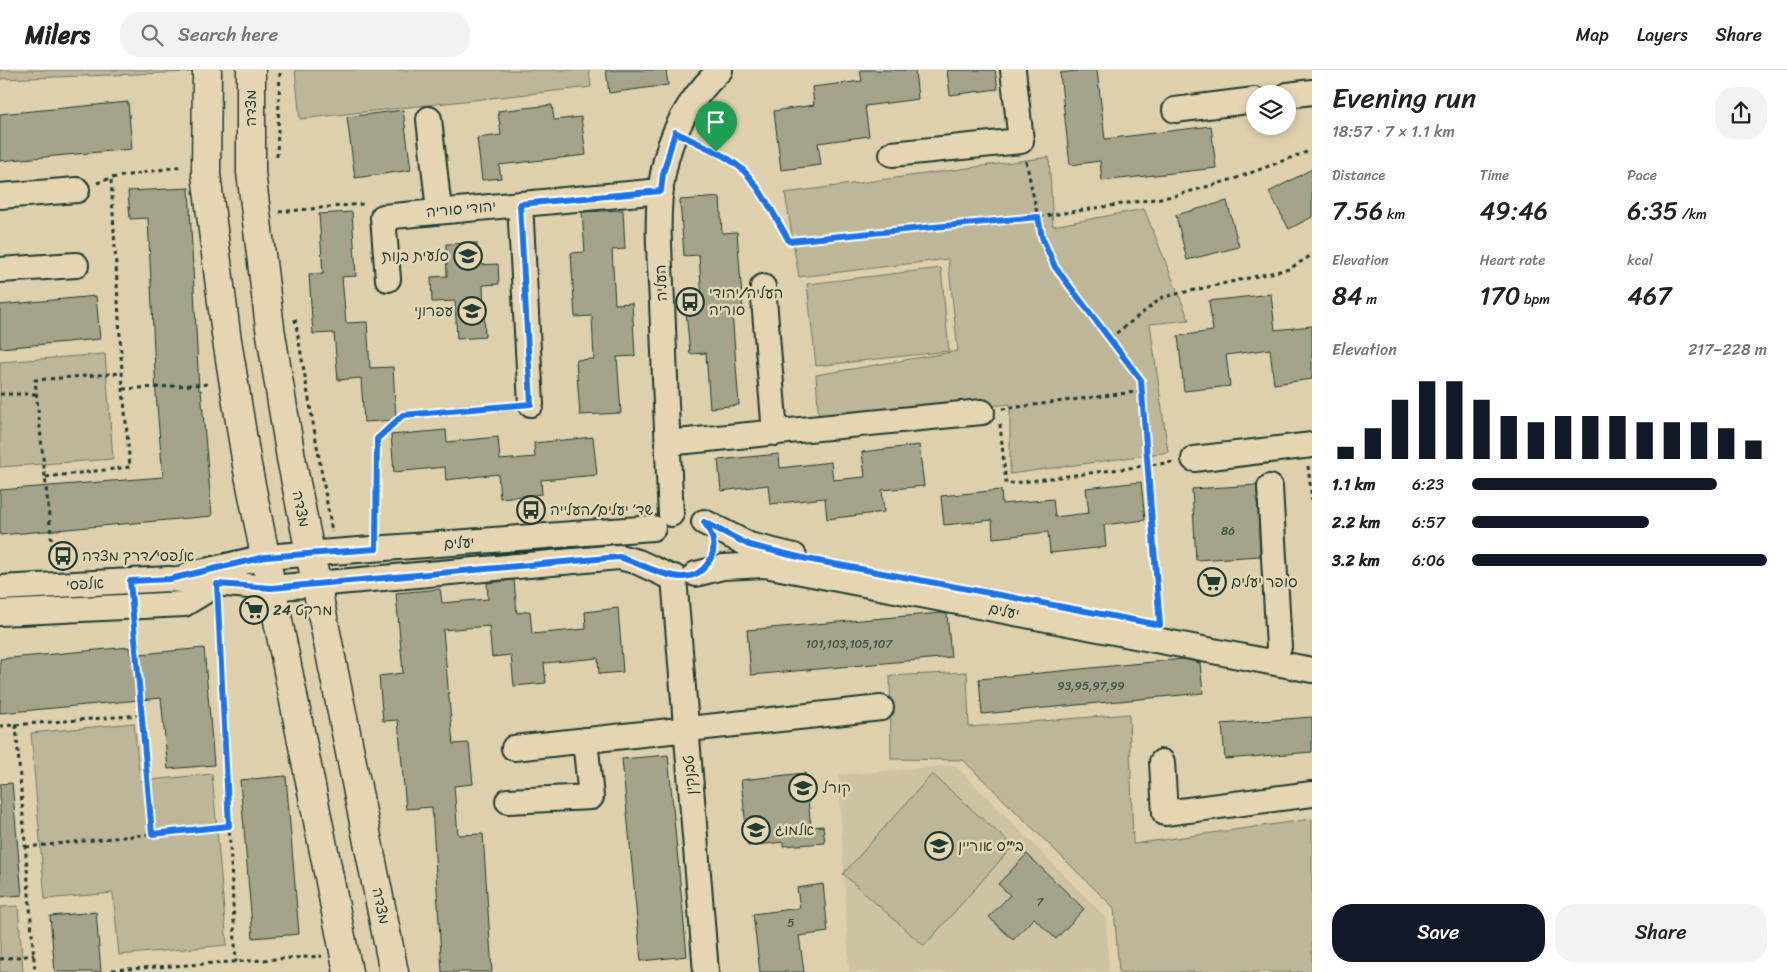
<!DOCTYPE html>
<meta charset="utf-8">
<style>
:root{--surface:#fff;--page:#f2f2f2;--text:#222;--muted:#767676;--line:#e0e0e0;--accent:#111827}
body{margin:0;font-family:Sriracha,"Playpen Sans Hebrew",sans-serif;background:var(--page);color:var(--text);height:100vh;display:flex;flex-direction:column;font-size:19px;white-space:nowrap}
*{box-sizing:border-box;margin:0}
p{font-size:16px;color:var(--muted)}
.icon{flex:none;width:28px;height:28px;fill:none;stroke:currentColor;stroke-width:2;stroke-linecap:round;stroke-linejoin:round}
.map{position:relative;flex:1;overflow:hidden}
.side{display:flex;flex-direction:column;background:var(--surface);width:475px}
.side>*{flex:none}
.fabs{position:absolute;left:1246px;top:15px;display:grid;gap:10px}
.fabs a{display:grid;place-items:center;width:50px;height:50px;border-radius:50%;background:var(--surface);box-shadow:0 2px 8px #0003;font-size:25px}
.pin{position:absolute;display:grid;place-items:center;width:42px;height:42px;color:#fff;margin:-51px -21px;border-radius:50% 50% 50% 0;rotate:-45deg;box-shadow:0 0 5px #0007}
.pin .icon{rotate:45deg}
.round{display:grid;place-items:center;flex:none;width:52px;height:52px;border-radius:20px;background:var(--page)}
.summary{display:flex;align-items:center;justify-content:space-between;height:85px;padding:0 20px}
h1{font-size:28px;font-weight:600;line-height:38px}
.metrics{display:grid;grid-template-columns:repeat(3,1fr);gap:8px;height:85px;padding:5px 20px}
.metrics div{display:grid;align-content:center}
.metrics b{font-size:25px;font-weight:600}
.metrics small{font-size:14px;font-weight:400}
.metrics p{font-size:14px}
.chart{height:140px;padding:10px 20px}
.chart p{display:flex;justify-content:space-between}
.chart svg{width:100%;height:90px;margin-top:5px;stroke:var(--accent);stroke-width:6}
.primary-button{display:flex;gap:10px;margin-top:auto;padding:10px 20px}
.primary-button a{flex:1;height:58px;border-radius:20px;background:var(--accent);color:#fff;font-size:20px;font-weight:600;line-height:58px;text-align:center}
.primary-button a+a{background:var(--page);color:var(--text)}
ul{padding:0 20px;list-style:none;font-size:16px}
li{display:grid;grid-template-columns:80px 60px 1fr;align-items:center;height:38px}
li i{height:12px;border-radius:6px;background:var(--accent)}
header{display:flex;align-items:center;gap:30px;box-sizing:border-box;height:70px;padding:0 25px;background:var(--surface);border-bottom:1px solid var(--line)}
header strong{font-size:24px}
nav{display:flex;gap:28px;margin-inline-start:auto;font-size:18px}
.search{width:350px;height:45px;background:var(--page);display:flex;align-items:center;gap:12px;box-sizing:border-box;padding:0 18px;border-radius:20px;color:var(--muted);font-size:19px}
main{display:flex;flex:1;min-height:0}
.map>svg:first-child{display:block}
</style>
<header>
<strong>Milers</strong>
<div class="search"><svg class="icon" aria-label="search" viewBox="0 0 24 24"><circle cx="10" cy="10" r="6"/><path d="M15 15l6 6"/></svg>Search here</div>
<nav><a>Map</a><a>Layers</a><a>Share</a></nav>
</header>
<main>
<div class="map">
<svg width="1312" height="902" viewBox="0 0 1312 902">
<rect width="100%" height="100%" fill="#decfad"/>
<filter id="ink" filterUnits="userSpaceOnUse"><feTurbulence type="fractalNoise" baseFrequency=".02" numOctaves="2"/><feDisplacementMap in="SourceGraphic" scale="10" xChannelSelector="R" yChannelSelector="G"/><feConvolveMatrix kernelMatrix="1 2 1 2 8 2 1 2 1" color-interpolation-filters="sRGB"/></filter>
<g filter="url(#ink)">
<path fill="#cdc2a2" d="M 955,695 L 1106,848 L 1109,902 L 849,902 L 839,705 Z"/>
<path fill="#beb699" stroke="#6e7a66" d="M 0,0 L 193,0 L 192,2 L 0,9 Z
M 295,0 L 589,0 L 591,17 L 300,49 Z
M 1049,87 L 1053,156 L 1144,139 L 1189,250 L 1150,254 L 1168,382 L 1010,404 L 1010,334 L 819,354 L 816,305 L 958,281 L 948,189 L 799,207 L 785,123 Z
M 941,198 L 949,281 L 816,296 L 807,214 Z
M 105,284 L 113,389 L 0,397 L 0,292 Z
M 967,602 L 969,657 L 1129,644 L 1133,774 L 1312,749 L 1312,902 L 1119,902 L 1114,838 L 963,690 L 891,689 L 890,606 Z
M 134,653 L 140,711 L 212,704 L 227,875 L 119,885 L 113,823 L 45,829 L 31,663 Z
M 932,704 L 1013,776 L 924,876 L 843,804 Z
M 18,836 L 23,902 L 0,902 L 0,837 Z"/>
<path fill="#a5a48a" stroke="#1f3d34" d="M 606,0 L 666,0 L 668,15 L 609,23 Z
M 860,0 L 915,0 L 918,29 L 865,36 L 869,66 L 818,73 L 821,95 L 781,100 L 774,41 L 814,35 L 812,17 L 862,11 Z
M 947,0 L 995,0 L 998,19 L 950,25 Z
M 1085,0 L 1097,0 L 1105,69 L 1211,56 L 1216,98 L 1102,111 L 1100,91 L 1070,95 L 1060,3 Z
M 128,32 L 132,79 L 0,91 L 0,44 Z
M 552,35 L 554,50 L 581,47 L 586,85 L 499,95 L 501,108 L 482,110 L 477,68 L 501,65 L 498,41 Z
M 403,40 L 411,100 L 355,108 L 347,47 Z
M 1312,99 L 1312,147 L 1289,159 L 1269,122 Z
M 189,118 L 199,320 L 201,320 L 212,446 L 0,465 L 0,420 L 163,407 L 156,324 L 148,148 L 130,149 L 128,121 Z
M 720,127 L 722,163 L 737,162 L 743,241 L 732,242 L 739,335 L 710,338 L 706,283 L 690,284 L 685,230 L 702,229 L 699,185 L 684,186 L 680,130 Z
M 1227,131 L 1239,177 L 1187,190 L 1176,145 Z
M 623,140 L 625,179 L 612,180 L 615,234 L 632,233 L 635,286 L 617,287 L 621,343 L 580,345 L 576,290 L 594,289 L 592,246 L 575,247 L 571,183 L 585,182 L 582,142 Z
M 352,142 L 356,206 L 342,207 L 346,253 L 367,252 L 370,298 L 393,297 L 396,350 L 364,352 L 361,308 L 338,310 L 334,263 L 313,264 L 309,204 L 323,204 L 319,144 Z
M 477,173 L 477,195 L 498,194 L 499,214 L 483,215 L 485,267 L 457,269 L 455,231 L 432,232 L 431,207 L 447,206 L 446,174 Z
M 1271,224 L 1275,260 L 1312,256 L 1312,309 L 1274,314 L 1270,279 L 1226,285 L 1230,316 L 1184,321 L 1178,266 L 1213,261 L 1209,231 Z
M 96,226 L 100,269 L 0,278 L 0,235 Z
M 446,360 L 447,372 L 498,367 L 500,390 L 535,387 L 534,373 L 593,367 L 597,405 L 541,410 L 542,424 L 500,428 L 498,404 L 446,410 L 445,397 L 394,402 L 391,365 Z
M 919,375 L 924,416 L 882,420 L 884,442 L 827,449 L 825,428 L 770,434 L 768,415 L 721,421 L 718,390 L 779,384 L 780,398 L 831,392 L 833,410 L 865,407 L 862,382 Z
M 1141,412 L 1145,450 L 1104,455 L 1106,477 L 1050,483 L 1048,462 L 993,468 L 992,450 L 944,455 L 941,426 L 1001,420 L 1002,434 L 1053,429 L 1055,447 L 1089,443 L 1086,418 Z
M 1257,415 L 1260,486 L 1196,490 L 1192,419 Z
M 514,510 L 517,543 L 530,541 L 532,564 L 586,559 L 585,542 L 618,538 L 623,602 L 599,604 L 598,588 L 544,593 L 546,613 L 514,616 L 511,585 L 492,587 L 489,556 L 443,560 L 453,674 L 469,673 L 473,714 L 454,716 L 458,765 L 483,764 L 492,902 L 442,902 L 432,737 L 406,739 L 398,650 L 383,651 L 379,606 L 403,603 L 396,523 L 440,519 L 442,533 L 488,529 L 487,513 Z
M 941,543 L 947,544 L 951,587 L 751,605 L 747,560 Z
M 129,577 L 130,585 L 204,578 L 214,695 L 168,699 L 161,628 L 0,643 L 0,589 Z
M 1183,589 L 1200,593 L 1203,623 L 982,644 L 979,609 Z
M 1312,647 L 1312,682 L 1225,689 L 1222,654 Z
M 668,685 L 687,886 L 641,891 L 622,689 Z
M 805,703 L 811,757 L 823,756 L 825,773 L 783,776 L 783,772 L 748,776 L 741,710 Z
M 286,706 L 299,864 L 253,868 L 240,710 Z
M 12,713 L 22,825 L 0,827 L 0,714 Z
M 1027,784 L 1084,839 L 1056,869 L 1034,848 L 1013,870 L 989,847 L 1010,825 L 998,814 Z
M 823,814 L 828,862 L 799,866 L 804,902 L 760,902 L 753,844 L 800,838 L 797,818 Z
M 96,842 L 101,902 L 55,902 L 50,846 Z"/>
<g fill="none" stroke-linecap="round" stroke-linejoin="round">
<defs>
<path id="minor" d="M 1288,25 L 1312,22
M 1175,40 L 1255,30
M 429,49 L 439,141
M 892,84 L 1021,71 L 1013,0
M 0,126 L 77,120
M 520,134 L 531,334
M 0,200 L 76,195
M 388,209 L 383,147 L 661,121
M 763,217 L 775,363
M 667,373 L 982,342
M 1194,389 L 1312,375
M 1270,417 L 1279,577
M 671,444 C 667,373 665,303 662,232 C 660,190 655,146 663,104 C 670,63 690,28 720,0
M 704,452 L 749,475 L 794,486
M 696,504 L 723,497 L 765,495 L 1312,600
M 188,505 L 265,487 L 653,458
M 674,507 L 706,902
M 0,518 L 169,509 L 271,518 L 619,487 L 638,492 L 666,505
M 0,543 L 184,534 L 217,514
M 514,678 L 881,638
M 1162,692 L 1165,743 L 1312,724
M 508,731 L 591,727 L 585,670"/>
<path id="major" d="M 207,0 L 206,104 L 226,264 L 247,395 L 348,902
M 251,0 L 251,102 L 270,258 L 291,388 L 394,902"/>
</defs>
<use href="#minor" stroke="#1f3d34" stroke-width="28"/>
<use href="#major" stroke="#1f3d34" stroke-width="31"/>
<path stroke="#1f3d34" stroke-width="3" stroke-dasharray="4 4" stroke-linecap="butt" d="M 695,72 L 744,101 L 769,136 L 789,171 L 1038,147 L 1174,126 L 1234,109 L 1312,80
M 277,87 L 280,0
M 1026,91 L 1042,167 L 1055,197 L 1141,310 L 1159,548
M 97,113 L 111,108 L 183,96
M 279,142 L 361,134 L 365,136
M 295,249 L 332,462
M 1110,268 L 1163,227 L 1289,199 L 1312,185
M 123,319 L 210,314
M 0,324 L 37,324
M 1002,339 L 1142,321
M 1000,354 L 1006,414 L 1174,392
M 1308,396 L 1312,430
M 46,407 L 130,397 L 123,319 L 111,108
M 376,457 L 377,369 L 403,345 L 510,335
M 54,494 L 35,310 L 122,303
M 218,538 L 236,892
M 134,558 L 152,764
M 16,655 L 35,902
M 0,656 L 142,645
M 26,777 L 229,756
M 0,889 L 34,885
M 112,900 L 322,886"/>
<use href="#minor" stroke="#e6d5b2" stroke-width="24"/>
<use href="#major" stroke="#e6d5b2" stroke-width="28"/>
</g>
</g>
<g fill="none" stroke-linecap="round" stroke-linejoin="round" filter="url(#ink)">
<defs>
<path id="route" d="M 675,62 C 696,73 729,85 745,102 C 763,122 776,148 789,171 L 1038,147 L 1042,167 L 1055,197 L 1141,310 L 1160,555 L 807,489 L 749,475 L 704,452 C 712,463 717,475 711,488 C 691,527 649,495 619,487 L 271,518 L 217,514 L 229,756 L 152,764 L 130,511 L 170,509 L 265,487 L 376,479 L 377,369 L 403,345 L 531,334 L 520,134 L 661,121 L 663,104 Z"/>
</defs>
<use href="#route" stroke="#fff" stroke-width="10"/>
<use href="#route" stroke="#1a73e8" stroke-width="6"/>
</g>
<defs>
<symbol id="school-ring" viewBox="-11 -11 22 22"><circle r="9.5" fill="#e6d5b2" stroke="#1f3d34" stroke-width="1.5"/><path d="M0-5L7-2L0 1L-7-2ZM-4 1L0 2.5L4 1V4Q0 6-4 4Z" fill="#1f3d34"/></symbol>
<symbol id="bus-ring" viewBox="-11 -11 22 22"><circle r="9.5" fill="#e6d5b2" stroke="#1f3d34" stroke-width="1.5"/><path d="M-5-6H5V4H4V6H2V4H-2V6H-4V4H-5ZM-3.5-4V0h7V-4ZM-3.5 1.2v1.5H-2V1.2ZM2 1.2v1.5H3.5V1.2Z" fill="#1f3d34"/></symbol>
<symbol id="supermarket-ring" viewBox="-11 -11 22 22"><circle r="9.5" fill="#e6d5b2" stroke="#1f3d34" stroke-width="1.5"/><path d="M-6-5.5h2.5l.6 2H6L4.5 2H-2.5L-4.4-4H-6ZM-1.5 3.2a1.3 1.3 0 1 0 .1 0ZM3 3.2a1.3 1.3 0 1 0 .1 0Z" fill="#1f3d34"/></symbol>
</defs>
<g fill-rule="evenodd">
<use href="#school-ring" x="452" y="170" width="32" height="32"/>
<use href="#bus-ring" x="674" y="216" width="32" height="32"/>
<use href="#school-ring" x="456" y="225" width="32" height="32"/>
<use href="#bus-ring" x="515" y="424" width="32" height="32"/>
<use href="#bus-ring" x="47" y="470" width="32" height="32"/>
<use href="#supermarket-ring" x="1196" y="496" width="32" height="32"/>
<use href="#supermarket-ring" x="238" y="524" width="32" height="32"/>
<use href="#school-ring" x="787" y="702" width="32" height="32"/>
<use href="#school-ring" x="740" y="744" width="32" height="32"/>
<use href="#school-ring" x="923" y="760" width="32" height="32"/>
</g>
<g text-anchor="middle" stroke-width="5" stroke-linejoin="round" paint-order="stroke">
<g font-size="12" fill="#40574a">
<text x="1228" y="465">86</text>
<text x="849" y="578">101,103,105,107</text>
<text x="1091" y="620">93,95,97,99</text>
<text x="1040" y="836">7</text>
<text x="791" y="857">5</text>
</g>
<g font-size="15" fill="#1f3d34" stroke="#e6d5b2">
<text transform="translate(251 38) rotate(-90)" y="5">מצדה</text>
<text transform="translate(461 139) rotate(-5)" y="5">יהודי סוריה</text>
<text transform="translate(661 213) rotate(-92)" y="5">העליה</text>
<text transform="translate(301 439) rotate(79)" y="5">מצדה</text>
<text transform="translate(459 473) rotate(-4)" y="5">יעלים</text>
<text transform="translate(85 514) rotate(-3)" y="5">אלפסי</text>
<text transform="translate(1004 541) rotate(11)" y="5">יעלים</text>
<text transform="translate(690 705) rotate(-95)" y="5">טבנקין</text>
<text transform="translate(381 836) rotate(79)" y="5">מצדה</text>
</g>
<g font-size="15" fill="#1f3d34" stroke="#e6d5b2" text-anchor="start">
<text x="449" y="191" text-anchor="end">סלעית בנות</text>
<text x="709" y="228">העליה/יהודי<tspan x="709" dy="17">סוריה</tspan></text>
<text x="453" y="246" text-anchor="end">עפרוני</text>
<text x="550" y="445">שד׳ יעלים/העלייה</text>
<text x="82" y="491">אלפסי/דרך מצדה</text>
<text x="1231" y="517">סופר יעלים</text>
<text x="273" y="545">מרקט 24</text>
<text x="822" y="723">קורל</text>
<text x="775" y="765">אלמוג</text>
<text x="958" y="781">בי"ס אוריין</text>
</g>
</g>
</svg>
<div class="fabs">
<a><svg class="icon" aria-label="layers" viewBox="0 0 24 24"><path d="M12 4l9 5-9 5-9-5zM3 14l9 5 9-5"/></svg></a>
</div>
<div class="pin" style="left:716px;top:82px;background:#1e9e55"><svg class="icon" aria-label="arrive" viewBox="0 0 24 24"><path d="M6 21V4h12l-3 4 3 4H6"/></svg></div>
</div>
<section class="side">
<div class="summary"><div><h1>Evening run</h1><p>18:57 · 7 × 1.1 km</p></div><a class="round"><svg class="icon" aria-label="share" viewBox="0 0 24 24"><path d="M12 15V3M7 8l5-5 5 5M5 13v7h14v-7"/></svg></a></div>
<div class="metrics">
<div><p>Distance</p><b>7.56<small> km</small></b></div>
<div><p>Time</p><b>49:46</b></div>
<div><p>Pace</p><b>6:35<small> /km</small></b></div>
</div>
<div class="metrics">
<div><p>Elevation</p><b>84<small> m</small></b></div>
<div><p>Heart rate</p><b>170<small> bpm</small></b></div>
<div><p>kcal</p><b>467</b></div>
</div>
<div class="chart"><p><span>Elevation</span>217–228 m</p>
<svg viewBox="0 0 160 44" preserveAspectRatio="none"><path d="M5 44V38M15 44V29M25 44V15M35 44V6M45 44V6M55 44V15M65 44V23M75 44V26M85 44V23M95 44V23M105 44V23M115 44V26M125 44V26M135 44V26M145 44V29M155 44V35"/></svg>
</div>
<ul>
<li><b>1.1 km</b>6:23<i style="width:83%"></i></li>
<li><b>2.2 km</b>6:57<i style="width:60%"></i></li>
<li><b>3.2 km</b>6:06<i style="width:100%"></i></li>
</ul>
<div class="primary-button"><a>Save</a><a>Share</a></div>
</section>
</main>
